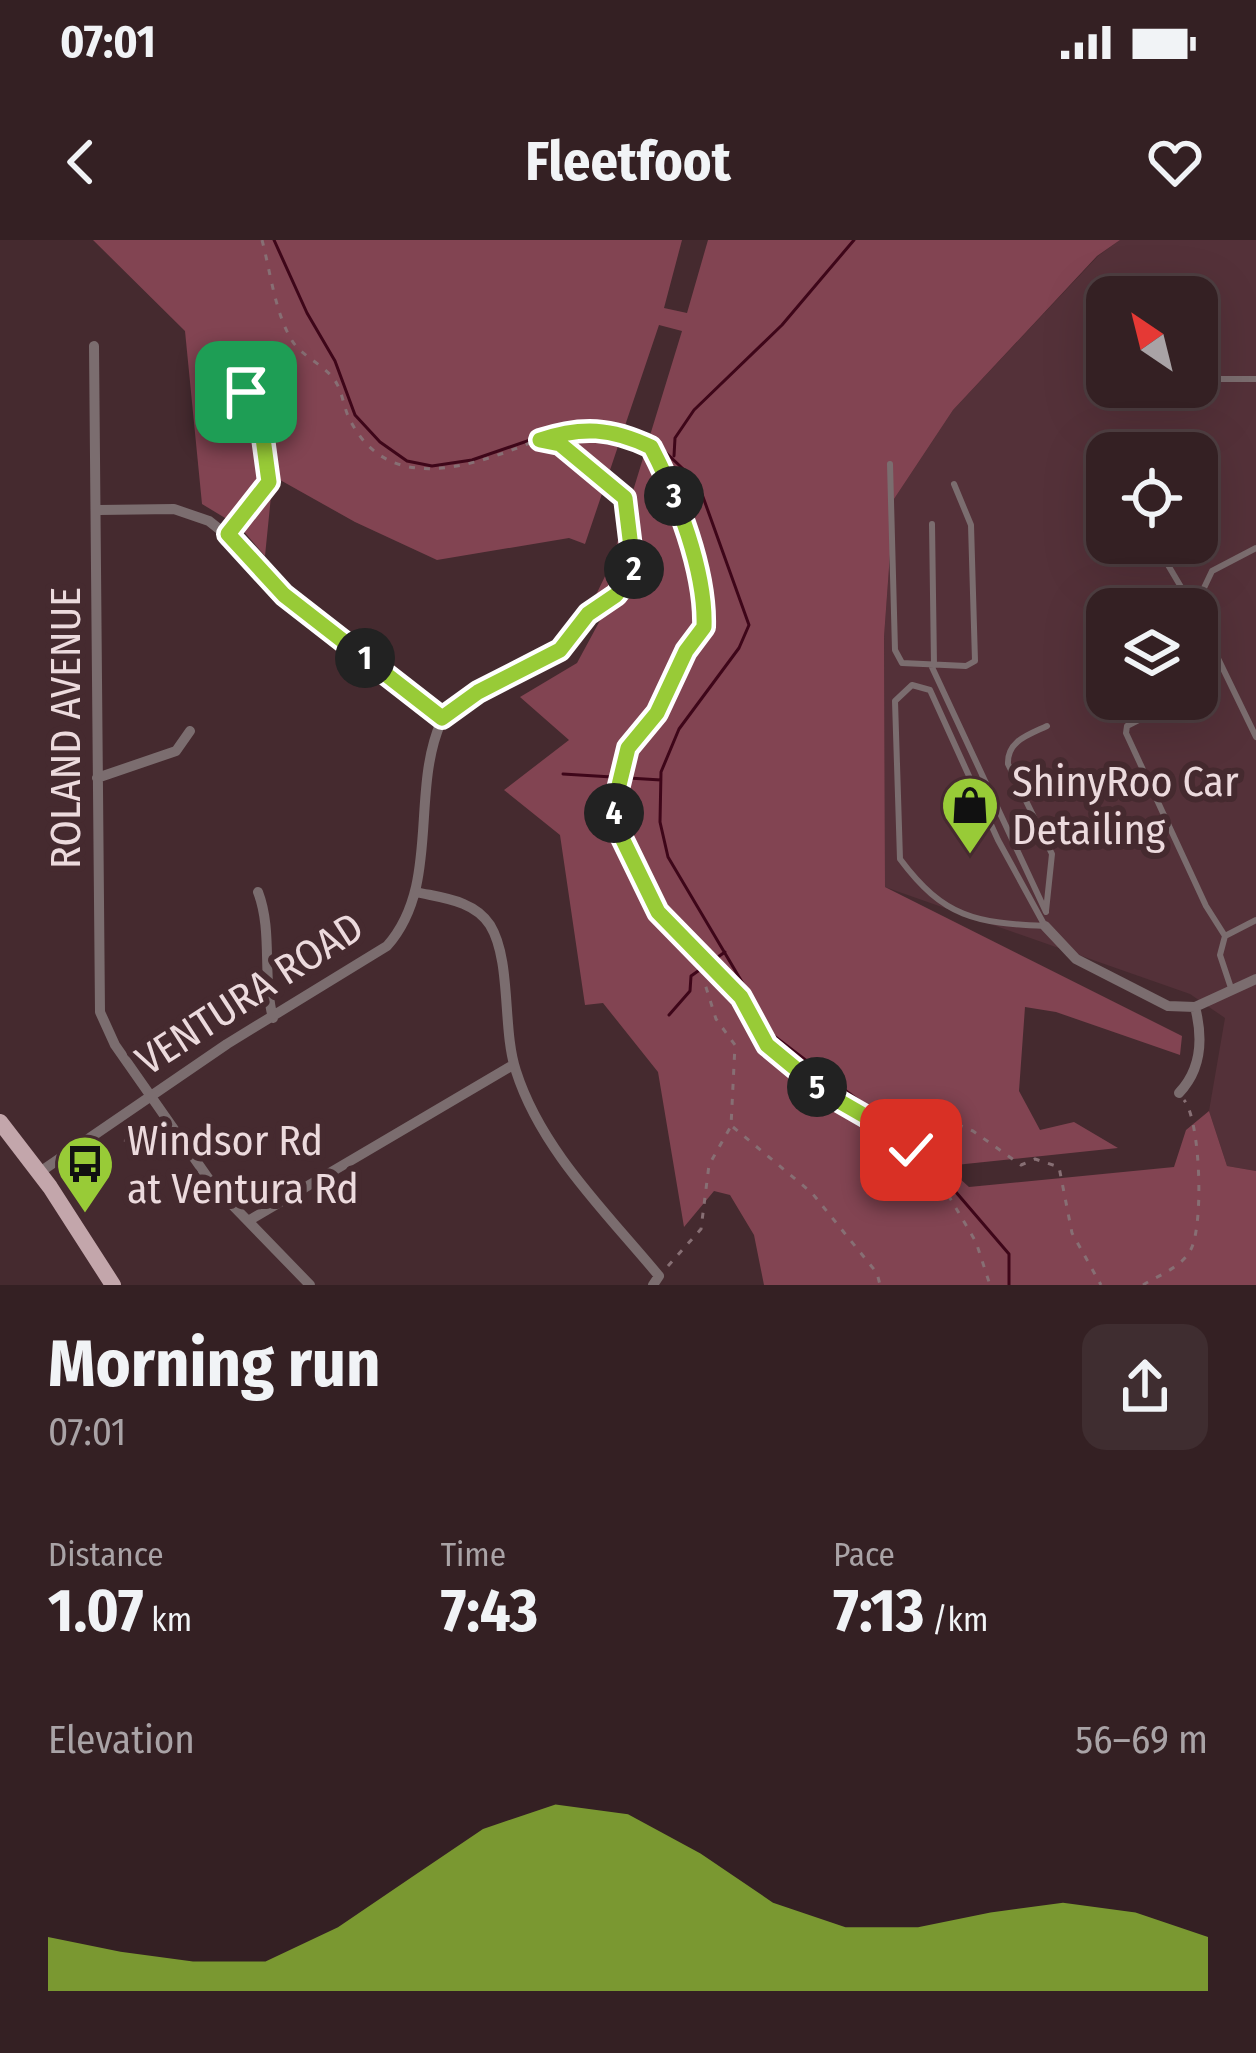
<!DOCTYPE html>
<meta charset="utf-8">
<style>
:root{--surface:#342023;--page:#3f2d30;--text:#f1f3f6;--muted:#a9a3a6;--line:#4e3e41;--accent:#98cb37}
body{margin:0;font-family:"Fira Sans Condensed",sans-serif;background:var(--page);color:var(--text);height:100vh;display:flex;flex-direction:column;font-size:45px;white-space:nowrap}
*{box-sizing:border-box;margin:0}
p{font-size:39px;color:var(--muted)}
.icon{flex:none;width:66px;height:66px;fill:none;stroke:currentColor;stroke-width:2;stroke-linecap:round;stroke-linejoin:round}
.map{position:relative;height:1045px;overflow:hidden}
.details{display:flex;flex-direction:column;background:var(--surface);flex:1}
.details>*{flex:none}
.needle{width:78px;rotate:325deg}
.tools{position:absolute;left:1086px;top:36px;display:grid;gap:24px}
.tools a{display:grid;place-items:center;width:132px;height:132px;border-radius:24px;background:var(--surface);box-shadow:0 12px 48px #0002,0 0 0 3px var(--line);font-size:60px}
.pin{position:absolute;display:grid;place-items:center;width:102px;height:102px;color:#fff;margin:-51px;border-radius:24px;box-shadow:0 6px 18px #0006}
.km{position:absolute;width:60px;height:60px;margin:-30px;border-radius:50%;background:#222;color:#fff;font-size:33px;line-height:60px;text-align:center}
.round{display:grid;place-items:center;flex:none;width:126px;height:126px;border-radius:24px;background:var(--page)}
.head{display:flex;align-items:center;justify-content:space-between;height:204px;padding:0 48px}
h1{font-size:66px;font-weight:700;line-height:90px}
.metrics{display:grid;grid-template-columns:repeat(3,1fr);gap:18px;height:204px;padding:12px 48px}
.metrics div{display:grid;align-content:center}
.metrics b{font-size:60px;font-weight:700}
.metrics small{font-size:33px;font-weight:400}
.metrics p{font-size:33px}
.chart{height:336px;padding:24px 48px}
.chart p{display:flex;justify-content:space-between}
.chart svg{width:100%;height:216px;margin-top:12px;fill:var(--accent);opacity:.7}
.status{display:flex;justify-content:space-between;align-items:center;height:84px;padding:0 60px;background:var(--surface);direction:ltr}
.status svg{height:33px;fill:currentColor}
header{display:flex;justify-content:space-between;align-items:center;height:156px;padding:0 48px;background:var(--surface);font-size:54px;font-weight:700}
.map>svg:first-child{display:block}
</style>
<div class="status"><b>07:01</b><svg viewBox="0 0 49 12"><path d="M0 12V9h3v3zM5 12V6h3v6zM10 12V3h3v9zM15 12V0h3v12zM26 1h20v11H26zM47 4h2v5h-2z"/></svg></div>
<header><svg class="icon" aria-label="back" viewBox="0 0 24 24"><path d="M15 5l-7 7 7 7"/></svg>Fleetfoot<svg class="icon" aria-label="heart" viewBox="0 0 24 24"><path d="M12 20l-8-8c-3-5 5-10 8-4 3-6 11-1 8 4z"/></svg></header>
<div class="map">
<svg width="1256" height="1045" viewBox="0 0 1256 1045">
<rect width="100%" height="100%" fill="#452a2f"/>
<path fill="#543139" fill-rule="evenodd" d="M 1120,0 L 1256,0 L 1256,931 L 1227,926 L 1209,871 L 1225,778 L 1190,754 L 885,647 L 884,397 L 894,259 L 953,170 L 1098,16 ZM 1107,57 L 1197,57 L 1197,147 L 1107,147 ZM 1107,213 L 1197,213 L 1197,303 L 1107,303 ZM 1107,369 L 1197,369 L 1197,459 L 1107,459 Z"/>
<path fill="#824452" d="M 93,0 L 682,0 L 664,68 L 687,73 L 708,0 L 1120,0 L 1097,16 L 953,170 L 894,259 L 884,397 L 885,647 L 1182,796 L 1180,815 L 1056,772 L 1025,767 L 1019,851 L 1040,890 L 1074,882 L 1118,908 L 946,926 L 969,947 L 1174,927 L 1186,890 L 1209,871 L 1227,926 L 1256,931 L 1256,1045 L 764,1045 L 754,995 L 730,955 L 714,951 L 684,987 L 658,832 L 603,763 L 585,765 L 560,595 L 504,550 L 569,500 L 520,457 L 577,423 L 604,373 L 593,361 L 610,326 L 682,91 L 659,85 L 585,304 L 569,298 L 437,320 L 355,282 L 273,236 L 265,316 L 240,287 L 202,264 L 185,91 Z"/>
<g fill="none" stroke-linecap="round" stroke-linejoin="round">
<path stroke="#3e0619" stroke-width="3" d="M 274,0 L 307,73 L 335,121 L 355,175 L 380,202 L 407,221 L 432,226 L 472,220 L 574,185 L 609,188 L 641,197 L 662,209 L 698,243 L 749,385 L 739,408 L 679,489 L 661,532 L 660,582 L 668,617 L 774,796 L 913,902 L 1009,1014 L 1009,1045
M 674,216 L 675,198 L 694,170 L 782,85 L 854,0
M 563,534 L 661,540
M 669,775 L 690,751 L 691,736 L 725,712"/>
<path stroke="#876f74" stroke-width="3" stroke-dasharray="6 9" stroke-linecap="butt" d="M 262,0 C 270,30 275,72 291,99 C 301,117 328,126 337,144 C 343,155 344,169 350,180 C 390,259 478,224 540,199 L 551,200 L 617,247 L 625,258 L 635,332 L 616,355 L 595,369
M 540,199 C 582,186 611,188 651,207 L 670,245 L 702,342 L 704,387 L 685,411 L 657,473 L 628,508 L 613,570 L 622,598 L 658,672 L 741,757 L 767,805 L 825,853 L 891,891 L 937,936 L 976,1002 L 990,1045
M 234,287 L 269,242 C 269,196 248,154 236,111 L 247,105 L 279,111 L 290,101
M 733,887 L 812,953 L 877,1033 L 880,1045
M 124,900 L 142,903 L 162,897
M 912,910 L 943,878 L 973,891 L 1021,925 L 1035,919 L 1059,927 L 1072,993 L 1101,1045
M 668,1026 L 701,989 L 709,925 L 731,886 L 735,805 L 716,779 L 705,744 L 710,734
M 1143,1045 C 1159,1035 1180,1028 1190,1011 C 1204,989 1201,881 1184,860"/>
<path stroke="#7b6d6f" stroke-width="6" d="M 1197,139 L 1256,139
M 890,224 L 895,410 L 902,423 L 966,426 L 975,421 L 971,285 L 954,244
M 932,284 L 934,425
M 1155,303 L 1194,369
M 1194,369 L 1212,331 L 1256,308
M 1197,375 L 1256,497
M 931,425 L 1046,672
M 912,445 L 930,450 L 998,600 L 1045,686 C 976,683 944,678 900,619 L 895,461 Z
M 1179,459 L 1127,486 L 1126,493 L 1206,666 L 1225,696
M 1046,671 L 1052,614 L 1008,524 C 1007,501 1028,495 1047,486
M 1232,751 L 1220,715 L 1225,696 L 1256,680"/>
<path stroke="#7b6d6f" stroke-width="10" d="M 94,106 L 100,772 L 115,805 L 213,945 L 310,1045
M 99,270 L 174,269 L 209,281 L 238,304 L 285,355 L 443,478
M 97,538 L 176,511 L 190,491
M 258,652 C 273,691 262,736 273,778
M 416,652 C 442,658 474,660 490,685 C 512,721 502,790 516,831 C 541,910 607,973 659,1036 L 653,1045
M 1045,686 L 1076,719 L 1168,766 L 1195,767
M 1179,853 C 1202,829 1203,798 1195,767 L 1256,739
M 40,932 L 227,804 L 387,706 C 441,645 410,553 441,482 C 457,448 515,439 544,422 C 564,410 575,392 588,374
M 248,981 L 513,825"/>
<path stroke="#c3a6ab" stroke-width="16" d="M 0,882 L 50,947 L 113,1045"/>
</g>
<g fill="none" stroke-linecap="round" stroke-linejoin="round">
<defs>
<path id="route" d="M 246,152 L 260,176 L 269,242 L 228,294 L 284,355 L 442,478 L 478,452 L 560,410 L 588,374 L 616,355 L 634,332 L 625,258 L 560,204 L 540,200 C 582,186 611,188 651,207 C 677,257 706,331 704,387 L 686,411 L 657,473 L 628,508 L 613,570 L 622,598 L 658,672 L 741,757 L 767,805 L 825,853 L 891,891 L 911,910"/>
</defs>
<use href="#route" stroke="#fff" stroke-width="24"/>
<use href="#route" stroke="#98cb37" stroke-width="15"/>
</g>
<defs>
<symbol id="shop-pin" viewBox="-11 -11 22 30"><path d="M0 17L-7.5 6A9.5 9.5 0 1 1 7.5 6Z" fill="#98cb37" stroke="#452a2f"/><path d="M-5-2.5h2.3a2.7 3.5 0 0 1 5.4 0H5L5.5 6h-11ZM-1.5-2.5h3a1.5 2.3 0 0 0-3 0Z" fill="#111"/></symbol>
<symbol id="bus-pin" viewBox="-11 -11 22 30"><path d="M0 17L-7.5 6A9.5 9.5 0 1 1 7.5 6Z" fill="#98cb37" stroke="#452a2f"/><path d="M-5-6H5V4H4V6H2V4H-2V6H-4V4H-5ZM-3.5-4V0h7V-4ZM-3.5 1.2v1.5H-2V1.2ZM2 1.2v1.5H3.5V1.2Z" fill="#111"/></symbol>
</defs>
<g fill-rule="evenodd">
<use href="#shop-pin" x="937" y="532" width="66" height="90"/>
<use href="#bus-pin" x="52" y="891" width="66" height="90"/>
</g>
<g text-anchor="middle" stroke-width="12" stroke-linejoin="round" paint-order="stroke">
<g font-size="42" fill="#ecdadd" stroke="#452a2f">
<text transform="translate(65 488) rotate(-90)" y="15">ROLAND AVENUE</text>
<text transform="translate(249 753) rotate(-33)" y="15">VENTURA ROAD</text>
</g>
<g font-size="42" fill="#ecdadd" stroke="#452a2f" text-anchor="start">
<text x="1012" y="556">ShinyRoo Car<tspan x="1012" dy="48">Detailing</tspan></text>
<text x="127" y="915">Windsor Rd<tspan x="127" dy="48">at Ventura Rd</tspan></text>
</g>
</g>
</svg>
<div class="tools">
<a><svg class="needle" viewBox="-14 -14 28 28"><path d="M0-13l5 13h-10z" fill="#e53935"/><path d="M0 13l5-13h-10z" fill="#a9a3a6"/></svg></a>
<a><svg class="icon" aria-label="locate" viewBox="0 0 24 24"><circle cx="12" cy="12" r="6"/><path d="M12 2v4M12 18v4M2 12h4M18 12h4"/></svg></a>
<a><svg class="icon" aria-label="layers" viewBox="0 0 24 24"><path d="M12 4l9 5-9 5-9-5zM3 14l9 5 9-5"/></svg></a>
</div>
<div class="pin" style="left:246px;top:152px;background:#1e9e55"><svg class="icon" aria-label="arrive" viewBox="0 0 24 24"><path d="M6 21V4h12l-3 4 3 4H6"/></svg></div>
<div class="pin" style="left:911px;top:910px;background:#d93025"><svg class="icon" aria-label="check" viewBox="0 0 24 24"><path d="M5 12l5 5 9-10"/></svg></div>
<b class="km" style="left:365px;top:418px">1</b>
<b class="km" style="left:634px;top:329px">2</b>
<b class="km" style="left:674px;top:256px">3</b>
<b class="km" style="left:614px;top:573px">4</b>
<b class="km" style="left:817px;top:847px">5</b>
</div>
<section class="details">
<div class="head"><div><h1>Morning run</h1><p>07:01</p></div><a class="round"><svg class="icon" aria-label="share" viewBox="0 0 24 24"><path d="M12 15V3M7 8l5-5 5 5M5 13v7h14v-7"/></svg></a></div>
<div class="metrics">
<div><p>Distance</p><b>1.07<small> km</small></b></div>
<div><p>Time</p><b>7:43</b></div>
<div><p>Pace</p><b>7:13<small> /km</small></b></div>
</div>
<div class="chart"><p><span>Elevation</span>56–69 m</p>
<svg viewBox="0 0 160 44" preserveAspectRatio="none"><path d="M0 44V33L10 36L20 38L30 38L40 31L50 21L60 11L70 6L80 8L90 16L100 26L110 31L120 31L130 28L140 26L150 28L160 33V44z"/></svg>
</div>
</section>
